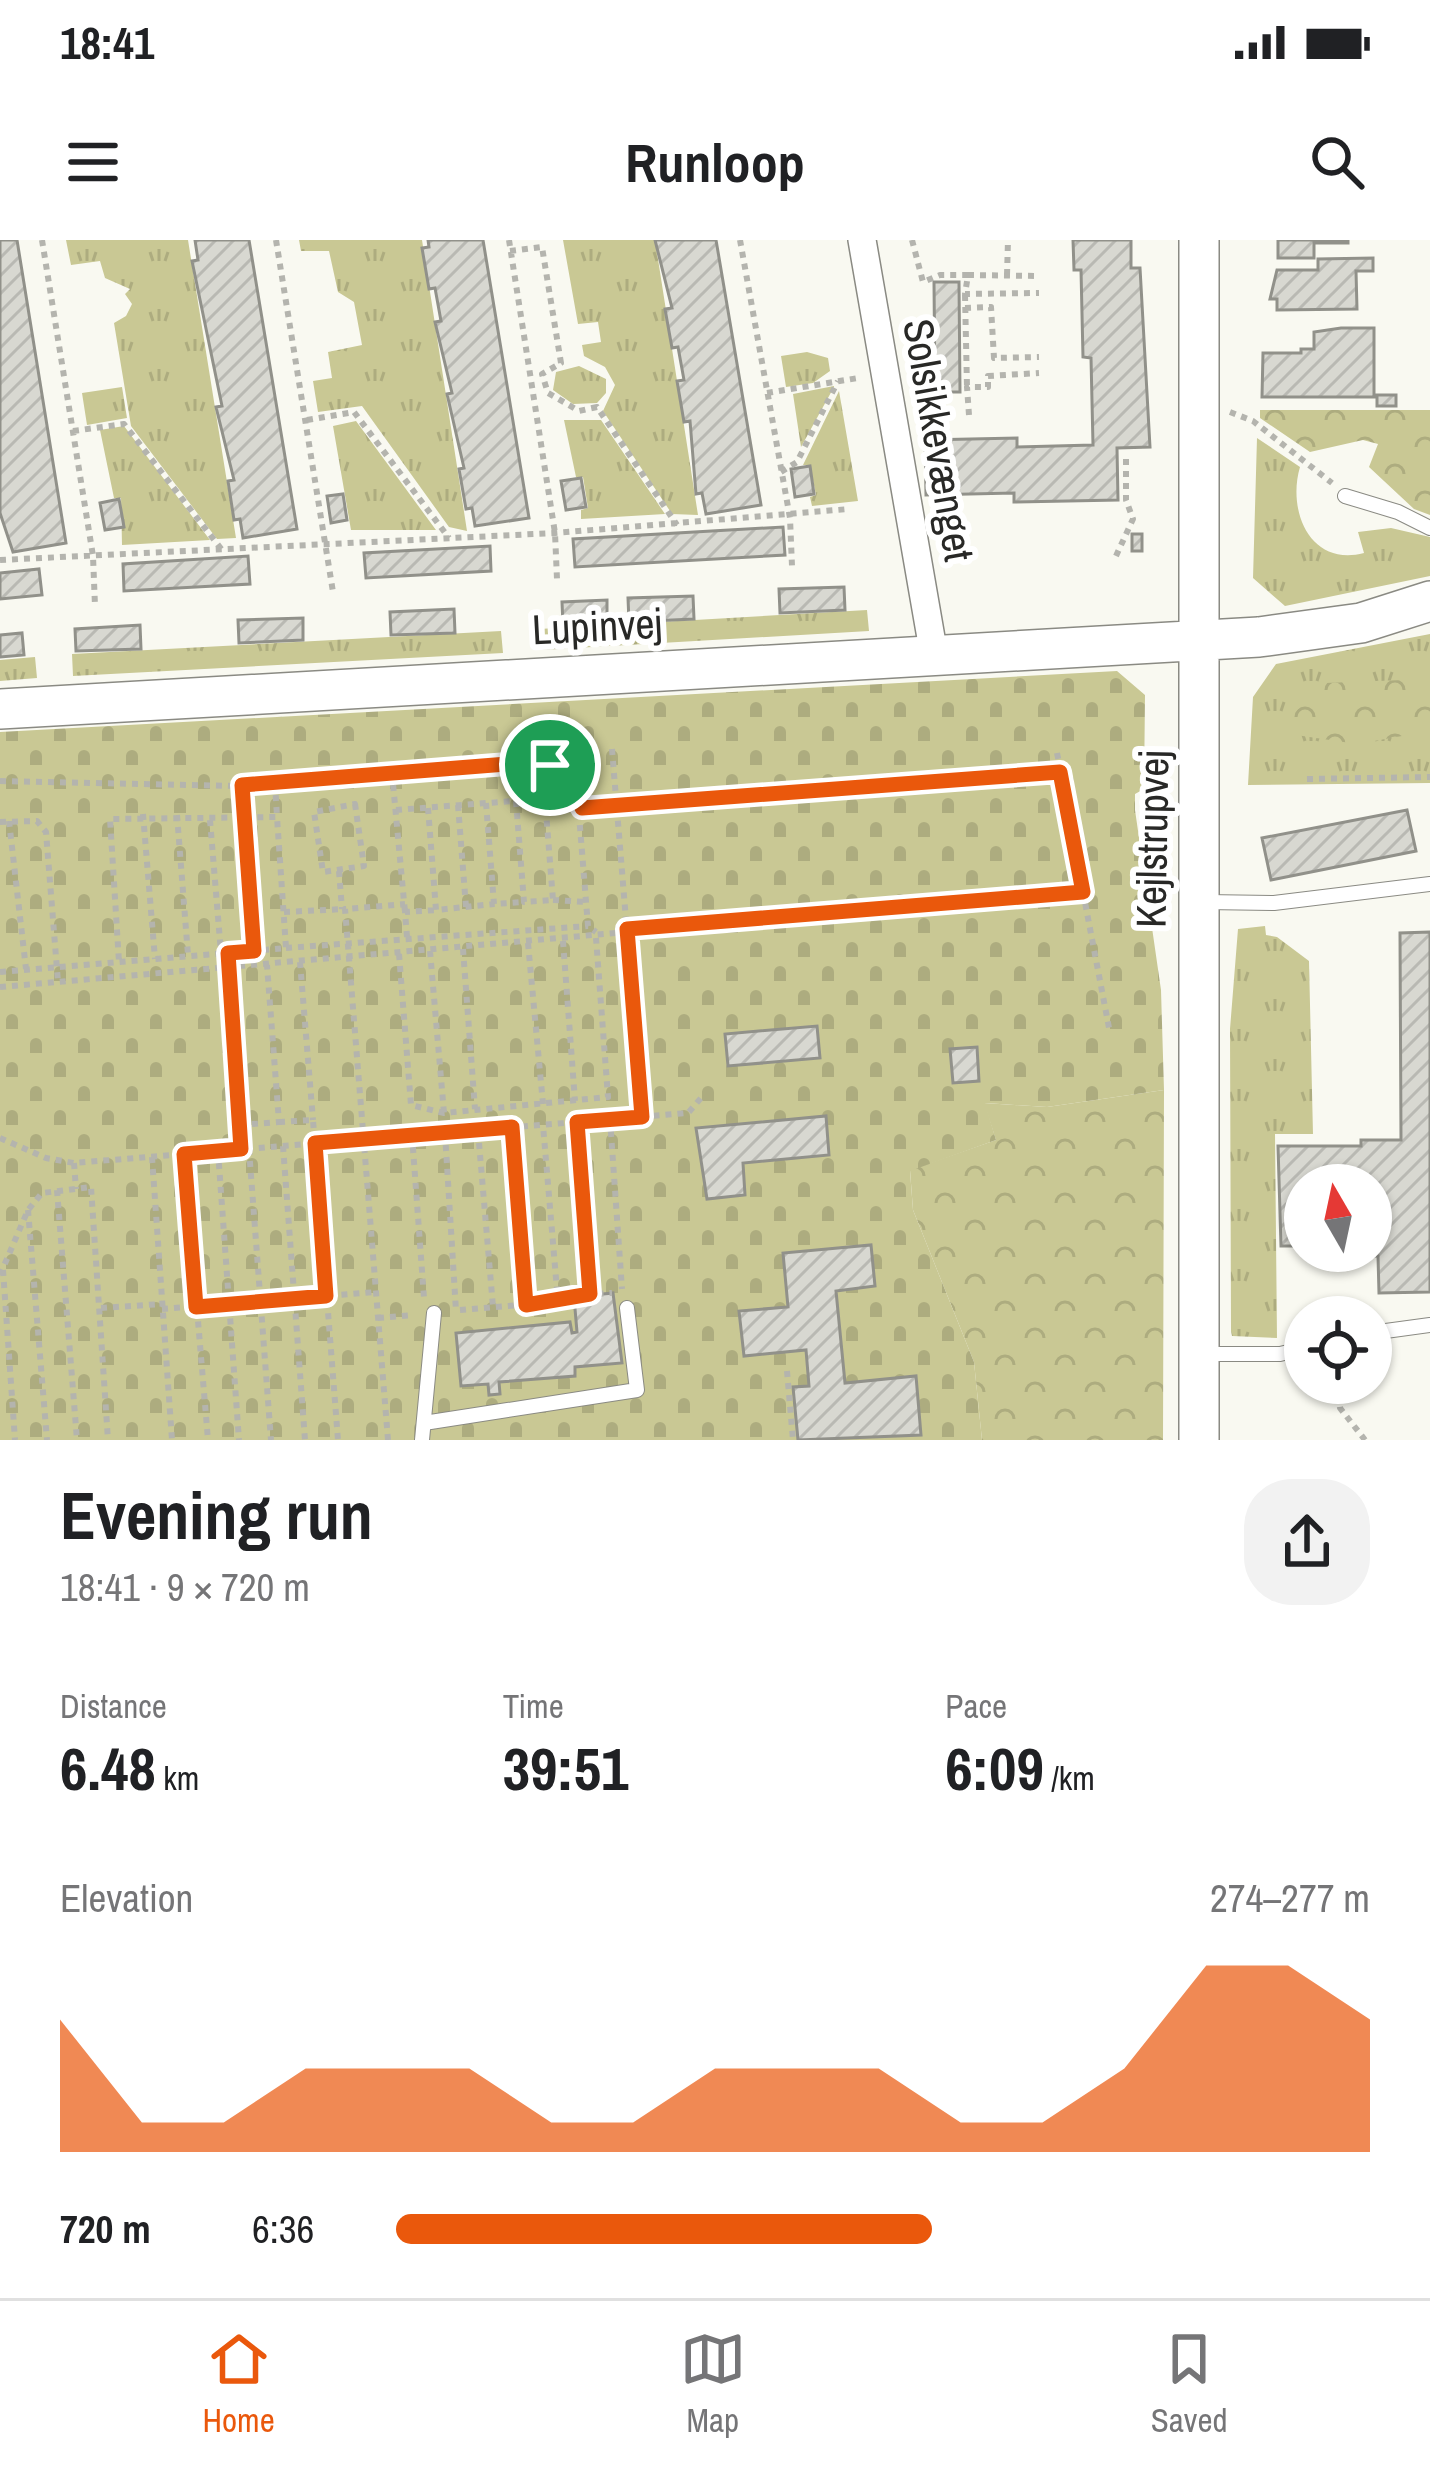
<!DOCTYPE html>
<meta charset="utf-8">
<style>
:root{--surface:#fff;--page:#f2f2f2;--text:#202124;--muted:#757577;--line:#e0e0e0;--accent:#ea580c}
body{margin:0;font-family:"Archivo Narrow",sans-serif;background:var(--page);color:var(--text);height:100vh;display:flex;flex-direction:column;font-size:45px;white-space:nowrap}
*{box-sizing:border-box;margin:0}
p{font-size:39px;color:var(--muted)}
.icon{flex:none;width:66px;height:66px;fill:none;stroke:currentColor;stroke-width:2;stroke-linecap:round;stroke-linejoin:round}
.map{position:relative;height:1200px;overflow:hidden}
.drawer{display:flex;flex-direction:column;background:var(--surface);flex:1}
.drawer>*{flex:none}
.needle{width:78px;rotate:351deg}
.controls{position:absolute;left:1284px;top:924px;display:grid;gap:24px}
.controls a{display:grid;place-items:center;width:108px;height:108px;border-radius:50%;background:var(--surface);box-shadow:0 3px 9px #0004;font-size:60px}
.pin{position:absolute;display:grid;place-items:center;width:102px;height:102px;color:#fff;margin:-51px;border:6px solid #fff;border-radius:50%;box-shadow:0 3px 12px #0007}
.round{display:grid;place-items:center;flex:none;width:126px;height:126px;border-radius:48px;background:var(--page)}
.summary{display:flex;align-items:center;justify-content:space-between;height:204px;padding:0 60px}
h1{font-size:66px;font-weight:700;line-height:90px}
.stats{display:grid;grid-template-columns:repeat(3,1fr);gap:18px;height:204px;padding:12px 60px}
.stats div{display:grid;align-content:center}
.stats b{font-size:60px;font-weight:700}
.stats small{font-size:33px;font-weight:400}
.stats p{font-size:33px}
.chart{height:336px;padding:24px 60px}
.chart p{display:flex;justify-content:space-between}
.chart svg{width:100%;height:216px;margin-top:12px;fill:var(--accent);opacity:.7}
ul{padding:0 60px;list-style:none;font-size:39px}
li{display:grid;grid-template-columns:192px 144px 1fr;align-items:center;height:90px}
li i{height:30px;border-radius:15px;background:var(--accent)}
.status{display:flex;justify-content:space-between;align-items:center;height:84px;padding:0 60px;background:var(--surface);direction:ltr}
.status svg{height:33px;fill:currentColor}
header{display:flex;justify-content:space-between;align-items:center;height:156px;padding:0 60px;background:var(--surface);font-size:54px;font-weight:700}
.dock{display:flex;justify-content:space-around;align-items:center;height:168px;border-top:3px solid var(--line);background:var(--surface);font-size:33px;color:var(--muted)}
.dock a{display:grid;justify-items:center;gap:6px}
.dock .on{color:var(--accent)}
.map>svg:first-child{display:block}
</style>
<div class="status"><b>18:41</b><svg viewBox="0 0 49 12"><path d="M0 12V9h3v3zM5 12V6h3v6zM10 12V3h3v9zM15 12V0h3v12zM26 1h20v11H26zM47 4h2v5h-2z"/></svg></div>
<header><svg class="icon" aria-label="menu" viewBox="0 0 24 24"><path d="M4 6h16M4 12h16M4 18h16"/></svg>Runloop<svg class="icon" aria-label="search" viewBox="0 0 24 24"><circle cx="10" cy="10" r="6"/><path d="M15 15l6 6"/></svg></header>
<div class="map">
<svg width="1430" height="1200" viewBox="0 0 1430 1200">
<defs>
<pattern id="grass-tufts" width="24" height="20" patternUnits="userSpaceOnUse" patternTransform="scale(3)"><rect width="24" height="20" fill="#c9c894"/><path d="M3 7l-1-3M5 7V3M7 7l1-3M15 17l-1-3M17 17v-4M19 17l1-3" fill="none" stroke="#adac7f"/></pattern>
<pattern id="forest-crowns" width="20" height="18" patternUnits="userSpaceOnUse" patternTransform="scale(3)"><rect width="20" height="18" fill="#c9c894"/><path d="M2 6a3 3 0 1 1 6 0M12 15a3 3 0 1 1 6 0" fill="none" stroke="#adac7f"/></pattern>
<pattern id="cemetery-stones" width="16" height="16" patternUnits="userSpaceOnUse" patternTransform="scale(3)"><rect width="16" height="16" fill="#c9c894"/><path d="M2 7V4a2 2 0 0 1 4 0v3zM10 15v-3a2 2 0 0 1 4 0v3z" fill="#adac7f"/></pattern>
<pattern id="building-hatch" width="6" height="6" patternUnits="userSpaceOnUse" patternTransform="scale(3)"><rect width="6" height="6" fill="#d8d8d1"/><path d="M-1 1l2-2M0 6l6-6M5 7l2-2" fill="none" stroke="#b9b9b3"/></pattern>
</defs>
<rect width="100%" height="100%" fill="#f9f9f1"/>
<path fill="url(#grass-tufts)" d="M 66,0 L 188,0 L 236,298 L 217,299 L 131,186 L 114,83 L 126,76 L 132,64 L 125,54 L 130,49 L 105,38 L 100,21 L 71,25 Z
M 299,0 L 422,0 L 467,291 L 449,287 L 362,166 L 318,172 L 313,141 L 332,138 L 328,112 L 362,105 L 354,62 L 338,52 L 329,11 L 301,11 Z
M 563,0 L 655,0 L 698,275 L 672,274 L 603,171 L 615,145 L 605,127 L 584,116 L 582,105 L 601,102 L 598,82 L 578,84 Z
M 807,112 L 828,118 L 830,131 L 813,143 L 786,147 L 781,116 Z
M 579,126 L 606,139 L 606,153 L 597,163 L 573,164 L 553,150 L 556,132 Z
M 834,146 L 834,147 L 801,207 L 793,154 Z
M 122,147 L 127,178 L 87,185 L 82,153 Z
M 839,151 L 858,261 L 812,266 L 810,257 L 816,255 L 810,225 L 803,225 Z
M 564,180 L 601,180 L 665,274 L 581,279 L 581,270 L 588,268 L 583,237 L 576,237 Z
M 356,181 L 436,290 L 351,290 L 333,186 Z
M 124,186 L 210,300 L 122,305 L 121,258 L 114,258 L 100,190 Z
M 1257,198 L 1300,227 C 1287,271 1310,327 1364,313 L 1358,292 L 1391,288 L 1430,297 L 1430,336 L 1285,366 L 1253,338 Z
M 867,370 L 869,391 L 541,410 L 539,389 Z
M 501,391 L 503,413 L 73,436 L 72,414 Z
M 1430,394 L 1430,543 L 1248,545 L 1253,457 L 1276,424 Z
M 35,417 L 37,438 L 0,441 L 0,420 Z
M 1265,686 L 1266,695 L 1277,697 L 1309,721 L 1313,894 L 1275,894 L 1277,1098 L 1232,1096 L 1231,1091 L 1230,789 L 1238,689 Z"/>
<path fill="url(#forest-crowns)" d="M 1260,170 L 1430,170 L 1430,275 L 1414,269 L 1369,227 L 1378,204 L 1363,200 L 1310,212 L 1260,178 Z
M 1430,439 L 1430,491 L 1357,504 L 1296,495 L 1293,474 L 1325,443 Z
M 1164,850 L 1163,1200 L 982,1200 L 974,1122 L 913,970 L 910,930 L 996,900 L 984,863 L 1047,867 Z"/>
<path fill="url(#cemetery-stones)" d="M 1117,431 L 1145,455 L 1144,549 L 1135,554 L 1135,570 L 1161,750 L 1164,850 L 1047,867 L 985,863 L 996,900 L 910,931 L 913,970 L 974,1122 L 982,1200 L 0,1200 L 0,492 Z"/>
<path fill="url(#building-hatch)" stroke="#91918a" stroke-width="3" d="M 0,0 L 17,0 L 66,303 L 13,312 L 0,273 Z
M 195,0 L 249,0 L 297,289 L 243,298 L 240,279 L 234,280 L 228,241 L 234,240 L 216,167 L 222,166 L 192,21 L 198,20 Z
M 428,0 L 483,0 L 529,278 L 475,286 L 472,268 L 466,269 L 459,229 L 464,228 L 447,154 L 452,153 L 435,82 L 441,81 L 435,48 L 429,49 L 422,8 L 429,7 Z
M 655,0 L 716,0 L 761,265 L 706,274 L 702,253 L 696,254 L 690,181 L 684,182 L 677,141 L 684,140 L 678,107 L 672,108 L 665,69 L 672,68 Z
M 1073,0 L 1131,0 L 1131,28 L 1140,28 L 1150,207 L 1117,208 L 1118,260 L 1014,262 L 1014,253 L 926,255 L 925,200 L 1017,198 L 1017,207 L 1093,205 L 1091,118 L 1083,117 L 1081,30 L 1074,30 Z
M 1278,0 L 1348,0 L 1348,3 L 1314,3 L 1314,18 L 1278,18 Z
M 1373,18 L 1373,31 L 1356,31 L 1357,69 L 1277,70 L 1277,59 L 1270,59 L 1277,30 L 1318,30 L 1318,19 Z
M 934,42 L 959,42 L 960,152 L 935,152 Z
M 1341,88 L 1374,88 L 1374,157 L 1262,157 L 1263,113 L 1301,113 L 1301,109 L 1314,109 L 1314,92 Z
M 1377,155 L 1396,155 L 1396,166 L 1377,166 Z
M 810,226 L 814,254 L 795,257 L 791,229 Z
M 581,238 L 586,267 L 566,270 L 561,241 Z
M 343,254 L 347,280 L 331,283 L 327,256 Z
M 119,259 L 124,287 L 105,290 L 100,263 Z
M 783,287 L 785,315 L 575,327 L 573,299 Z
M 1132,294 L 1142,294 L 1142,311 L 1132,311 Z
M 490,306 L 491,331 L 366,338 L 364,313 Z
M 248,316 L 250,344 L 124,351 L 123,324 Z
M 39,329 L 42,355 L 0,359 L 0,333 Z
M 844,347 L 845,370 L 780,373 L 779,349 Z
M 693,356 L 694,379 L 629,382 L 628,358 Z
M 607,360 L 607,383 L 563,385 L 562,362 Z
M 454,369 L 455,393 L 391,395 L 390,372 Z
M 303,378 L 303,400 L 239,403 L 238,380 Z
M 140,385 L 141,409 L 76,411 L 75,389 Z
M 22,393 L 24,415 L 0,417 L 0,395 Z
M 1407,570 L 1416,611 L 1271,640 L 1262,598 Z
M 1430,692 L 1430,1052 L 1379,1053 L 1378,1016 L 1359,1016 L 1359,1011 L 1371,1011 L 1371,945 L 1305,945 L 1305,1006 L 1281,1006 L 1278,906 L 1361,906 L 1361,900 L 1401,900 L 1400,693 Z
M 817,786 L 820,818 L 728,826 L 725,794 Z
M 977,807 L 979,841 L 953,843 L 950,809 Z
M 826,876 L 829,915 L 743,923 L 745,955 L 707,959 L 696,888 Z
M 871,1005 L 875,1046 L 836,1051 L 845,1143 L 916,1136 L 921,1195 L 798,1200 L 793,1147 L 809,1146 L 806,1110 L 744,1116 L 739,1071 L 788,1067 L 783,1013 Z
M 613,1053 L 622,1123 L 575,1127 L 575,1136 L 499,1142 L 500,1154 L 489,1155 L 488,1144 L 461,1146 L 456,1093 L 570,1082 L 572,1093 L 577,1092 L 574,1057 Z"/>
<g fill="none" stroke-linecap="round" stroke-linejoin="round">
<defs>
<path id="lane" d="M 1345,256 L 1398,272 L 1430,288
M 1205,662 L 1274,663 L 1430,644
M 1371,1093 L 1430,1085
M 1205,1114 L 1280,1114 L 1305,1108
M 424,1183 L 637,1150 L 627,1068
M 422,1200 L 434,1073"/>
<path id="street" d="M 862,0 L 934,415"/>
<path id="secondary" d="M 1199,0 L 1199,1200
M 0,469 L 1259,397 L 1361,383 L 1430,361"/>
</defs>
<use href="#lane" stroke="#8a8a83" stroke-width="16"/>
<use href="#street" stroke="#8a8a83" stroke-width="30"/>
<use href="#secondary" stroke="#8a8a83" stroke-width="42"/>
<path stroke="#b4b4ae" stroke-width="6" stroke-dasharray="6 6" stroke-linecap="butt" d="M 42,0 L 93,316 L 95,366
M 276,0 L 333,352
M 509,0 L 555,293 L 557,339
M 740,0 L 790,278 L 792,326
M 912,0 L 923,42 L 940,35 L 968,35 L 965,54 L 1039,53
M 510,11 L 542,7 L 561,123 L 542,134 L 548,153 L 579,171 L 597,167 L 677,285
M 968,35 L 1039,36
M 1007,35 L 1008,0
M 965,55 L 967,147
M 965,68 L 991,67 L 994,118 L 1039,117
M 767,153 L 858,138
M 1230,172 L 1253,181 L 1332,243
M 969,175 L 967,147 L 988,147 L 988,136 L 1039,133
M 307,180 L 354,172 L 449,298
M 73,191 L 124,184 L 222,310
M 781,232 L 797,222 L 838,141
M 1116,316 L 1133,279 L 1126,260 L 1126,215
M 0,320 L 555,293 L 849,269
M 612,509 L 642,876
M 1057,513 L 1061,532
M 392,533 L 405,672
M 1307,539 L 1430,537
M 0,541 L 236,546 L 533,522 L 567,534 L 577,550 L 588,686 L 596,692
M 275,543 L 277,577
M 242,547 L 254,711
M 516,561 L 524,662 L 553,660 L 545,559
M 486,563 L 494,664 L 524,662
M 355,564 L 364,626 L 323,632 L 314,572 Z
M 458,565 L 466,667
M 428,568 L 436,670 L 494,664
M 396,570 L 578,556
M 143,574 L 155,719
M 177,575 L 188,715
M 210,580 L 221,713
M 9,581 L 26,729
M 0,582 L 37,581 L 46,592 L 58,742
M 339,631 L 342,669
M 1083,652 L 1110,793
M 553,660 L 586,662
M 284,672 L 345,669
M 407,697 L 405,672 L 436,670
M 563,701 L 575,861
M 528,703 L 543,864
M 286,708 L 588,686
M 463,709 L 475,869
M 430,711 L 444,873
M 228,713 L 241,909
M 399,714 L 411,865 L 444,873 L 608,857 L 596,698
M 300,722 L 313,880
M 0,732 L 286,708 L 277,577 L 110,579 L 119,722
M 0,747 L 1083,652 L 1061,532 L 582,568
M 610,879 L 622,1049
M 279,882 L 313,880 L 338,1200
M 577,882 L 590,1054 L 612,1053
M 240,885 L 279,882 L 267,725
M 512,889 L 526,1065
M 478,891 L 493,1067
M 445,893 L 456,1071
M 412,895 L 424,1058
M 0,898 L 46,918 L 74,923 L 688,873 L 701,858
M 283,906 L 305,1200
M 249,909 L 271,1200
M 218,911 L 239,1200
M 184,914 L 208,1200
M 152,917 L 172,1200
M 74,923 L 76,949
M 57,950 L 77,1200
M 28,970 L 47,1200
M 3,1030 L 15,1200
M 0,1035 L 28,970 L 42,953 L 91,947 L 108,1200
M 558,1062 L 573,1053 L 590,1054
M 101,1068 L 162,1064
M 162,1069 L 376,1052
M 460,1070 L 558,1062 L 543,885
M 378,1078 L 413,1075
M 787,1131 L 793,1200
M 1337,1143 L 1340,1168 L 1365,1200
M 388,1200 L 345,669 L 405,664"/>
<use href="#lane" stroke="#fff" stroke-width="14"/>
<use href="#street" stroke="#fff" stroke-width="27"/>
<use href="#secondary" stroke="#fff" stroke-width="39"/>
</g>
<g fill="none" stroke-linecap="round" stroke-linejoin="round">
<defs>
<path id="route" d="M 533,522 L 567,534 L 582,568 L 1060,532 L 1083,652 L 627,689 L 642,877 L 577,882 L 590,1054 L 526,1065 L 512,887 L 315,903 L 326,1056 L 196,1067 L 184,914 L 241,909 L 228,713 L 254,711 L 242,545 Z"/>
</defs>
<use href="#route" stroke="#fff" stroke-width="24"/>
<use href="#route" stroke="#ea580c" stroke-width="15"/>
</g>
<g text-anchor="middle" stroke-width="12" stroke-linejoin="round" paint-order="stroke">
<g font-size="42" fill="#282826" stroke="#fff">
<text transform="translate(939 200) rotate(80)" y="15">Solsikkevænget</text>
<text transform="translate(597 386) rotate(-3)" y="15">Lupinvej</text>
<text transform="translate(1152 599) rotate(-89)" y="15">Kejlstrupvej</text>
</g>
</g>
</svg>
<div class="controls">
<a><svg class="needle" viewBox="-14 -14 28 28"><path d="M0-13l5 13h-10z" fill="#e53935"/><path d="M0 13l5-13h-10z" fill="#757577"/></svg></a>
<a><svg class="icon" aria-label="locate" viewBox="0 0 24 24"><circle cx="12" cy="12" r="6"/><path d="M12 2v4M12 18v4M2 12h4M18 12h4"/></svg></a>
</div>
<div class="pin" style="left:550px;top:525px;background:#1e9e55"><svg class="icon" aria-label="arrive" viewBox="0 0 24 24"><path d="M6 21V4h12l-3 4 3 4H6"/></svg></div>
</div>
<section class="drawer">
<div class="summary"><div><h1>Evening run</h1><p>18:41 · 9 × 720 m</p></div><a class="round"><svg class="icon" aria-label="share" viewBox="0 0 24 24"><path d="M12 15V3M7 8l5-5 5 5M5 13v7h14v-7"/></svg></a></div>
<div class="stats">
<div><p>Distance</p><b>6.48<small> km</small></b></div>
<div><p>Time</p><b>39:51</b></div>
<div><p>Pace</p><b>6:09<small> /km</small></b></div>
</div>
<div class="chart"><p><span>Elevation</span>274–277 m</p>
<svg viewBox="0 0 160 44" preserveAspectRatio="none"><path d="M0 44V17L10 38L20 38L30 27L40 27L50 27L60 38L70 38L80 27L90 27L100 27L110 38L120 38L130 27L140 6L150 6L160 17V44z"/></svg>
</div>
<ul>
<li><b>720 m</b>6:36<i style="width:55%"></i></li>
</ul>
</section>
<nav class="dock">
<a class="on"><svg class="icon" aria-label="home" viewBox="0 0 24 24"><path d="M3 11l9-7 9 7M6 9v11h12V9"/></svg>Home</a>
<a><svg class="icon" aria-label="map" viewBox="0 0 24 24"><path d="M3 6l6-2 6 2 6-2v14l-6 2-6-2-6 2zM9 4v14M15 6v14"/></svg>Map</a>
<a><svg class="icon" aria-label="saved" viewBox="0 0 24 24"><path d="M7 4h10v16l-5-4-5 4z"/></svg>Saved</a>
</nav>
